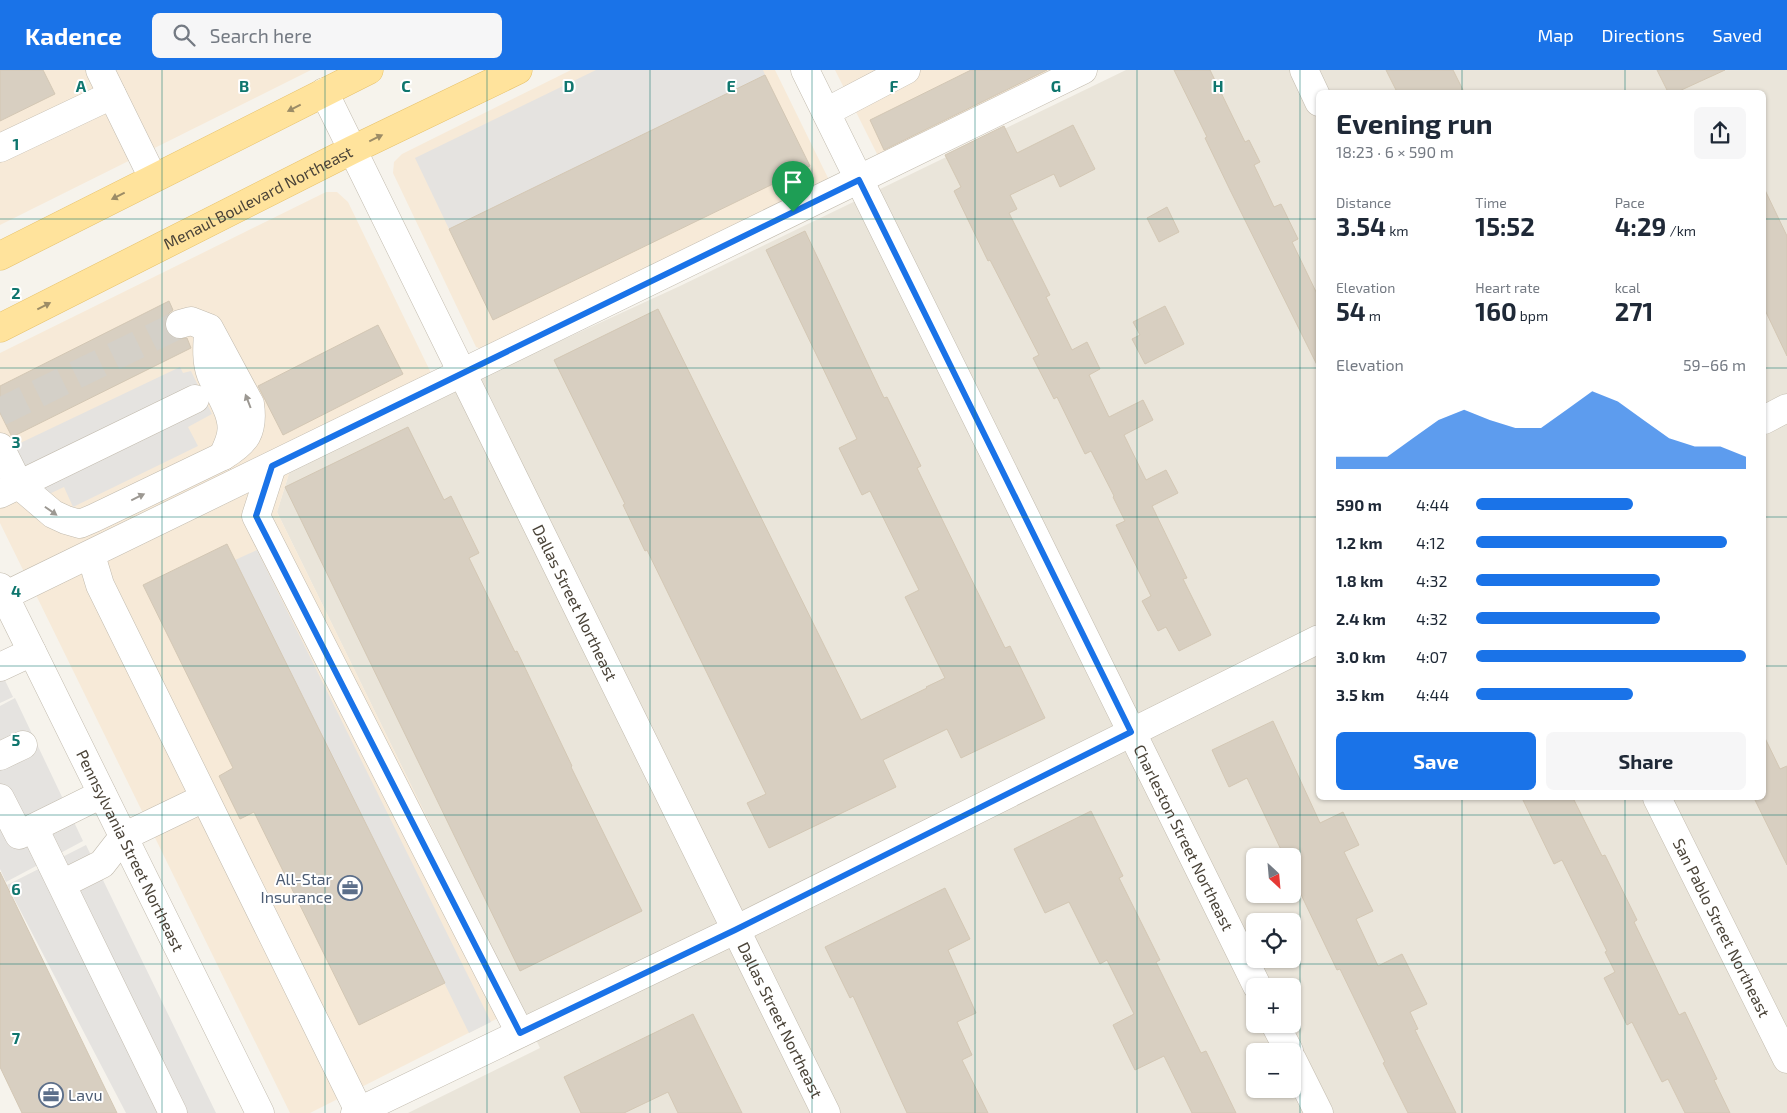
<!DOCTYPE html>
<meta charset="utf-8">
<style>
:root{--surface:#fff;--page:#f6f6f7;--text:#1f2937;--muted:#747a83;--accent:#1a73e8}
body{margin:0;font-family:"Exo 2",sans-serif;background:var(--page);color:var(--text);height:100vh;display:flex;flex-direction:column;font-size:19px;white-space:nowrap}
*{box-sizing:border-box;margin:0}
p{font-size:16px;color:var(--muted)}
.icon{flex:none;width:28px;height:28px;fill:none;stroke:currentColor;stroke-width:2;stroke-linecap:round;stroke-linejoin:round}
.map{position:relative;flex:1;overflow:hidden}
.sheet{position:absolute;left:1316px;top:20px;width:450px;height:710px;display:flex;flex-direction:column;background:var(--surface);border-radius:8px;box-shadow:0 1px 4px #0004}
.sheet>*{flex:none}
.needle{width:32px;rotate:154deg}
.tools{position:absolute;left:1246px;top:778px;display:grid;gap:10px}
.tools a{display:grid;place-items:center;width:55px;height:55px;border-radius:8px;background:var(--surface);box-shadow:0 1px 4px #0004;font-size:25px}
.pin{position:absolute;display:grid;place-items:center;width:42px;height:42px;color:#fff;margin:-51px -21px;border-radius:50% 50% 50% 0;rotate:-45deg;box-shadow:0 0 5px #0007}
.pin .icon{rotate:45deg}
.round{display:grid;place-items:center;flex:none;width:52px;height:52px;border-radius:8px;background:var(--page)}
.head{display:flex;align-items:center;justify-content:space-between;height:85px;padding:0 20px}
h1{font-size:28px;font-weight:700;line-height:38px}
.figures{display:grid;grid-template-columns:repeat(3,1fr);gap:8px;height:85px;padding:5px 20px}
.figures div{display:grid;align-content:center}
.figures b{font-size:25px;font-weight:700}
.figures small{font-size:14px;font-weight:400}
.figures p{font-size:14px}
.chart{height:140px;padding:10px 20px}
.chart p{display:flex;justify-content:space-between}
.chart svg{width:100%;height:90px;margin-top:5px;fill:var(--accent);opacity:.7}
.button{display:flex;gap:10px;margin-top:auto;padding:10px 20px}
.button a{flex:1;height:58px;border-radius:8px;background:var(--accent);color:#fff;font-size:20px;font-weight:700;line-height:58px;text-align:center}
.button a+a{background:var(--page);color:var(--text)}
ul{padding:0 20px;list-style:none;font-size:16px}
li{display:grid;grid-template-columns:80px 60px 1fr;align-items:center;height:38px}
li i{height:12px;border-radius:6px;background:var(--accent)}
header{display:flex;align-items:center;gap:30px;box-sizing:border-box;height:70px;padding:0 25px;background:var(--accent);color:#fff}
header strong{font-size:24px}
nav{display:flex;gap:28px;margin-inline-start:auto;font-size:18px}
.search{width:350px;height:45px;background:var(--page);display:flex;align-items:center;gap:12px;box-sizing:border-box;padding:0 18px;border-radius:8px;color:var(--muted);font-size:19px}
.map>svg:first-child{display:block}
</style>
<header>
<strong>Kadence</strong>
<div class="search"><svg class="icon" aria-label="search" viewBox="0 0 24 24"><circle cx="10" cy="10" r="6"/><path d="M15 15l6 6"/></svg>Search here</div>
<nav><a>Map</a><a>Directions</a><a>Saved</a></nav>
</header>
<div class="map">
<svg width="1787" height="1043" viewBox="0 0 1787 1043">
<rect width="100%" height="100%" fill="#f6f3ec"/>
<path fill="#eae5da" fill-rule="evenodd" d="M 1126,0 L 1787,0 L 1787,1043 L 408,1043 L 540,978 L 277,442 L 292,394 L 680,216 ZM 1319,22 L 1764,22 L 1764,728 L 1319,728 ZM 1255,786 L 1292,786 L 1292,824 L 1255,824 ZM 1255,851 L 1292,851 L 1292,889 L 1255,889 ZM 1255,916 L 1292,916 L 1292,954 L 1255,954 ZM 1255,981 L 1292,981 L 1292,1019 L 1255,1019 Z"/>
<path fill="#f7ead8" d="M 0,0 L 311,0 L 0,155 Z
M 571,0 L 775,0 L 829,110 L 484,280 L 476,277 L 393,103 L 394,92 L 402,84 Z
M 835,0 L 1069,0 L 881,92 Z
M 326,122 L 337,122 L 348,132 L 432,305 L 27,508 L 0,453 L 0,283 Z
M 292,394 L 277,442 L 520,937 L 310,1043 L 290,1043 L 36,525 Z"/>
<path fill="#e5e3e0" d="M 596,0 L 763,0 L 765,5 L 449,159 L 415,88 Z
M 180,297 L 183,303 L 191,301 L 212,344 L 188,357 L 198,376 L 73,437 L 64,417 L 47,425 L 23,395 L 14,376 Z
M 257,480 L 491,952 L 469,963 L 235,490 Z
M 0,600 L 13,627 L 0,633 Z
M 15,628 L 83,771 L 6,812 L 0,799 L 0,636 Z
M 86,775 L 216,1043 L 126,1043 L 7,815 Z"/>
<path fill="#d8cfc1" stroke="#d3c7b4" d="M 0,0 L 43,0 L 55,24 L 0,51 Z
M 971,0 L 1047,0 L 884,80 L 870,50 Z
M 1174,0 L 1210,0 L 1245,72 L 1249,70 L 1260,92 L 1254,95 L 1274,137 L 1281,134 L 1298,169 L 1292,172 L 1319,228 L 1319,299 L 1230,120 L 1205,68 L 1207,67 Z
M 1386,0 L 1453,0 L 1464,22 L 1397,22 Z
M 1657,0 L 1725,0 L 1677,22 L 1668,22 Z
M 765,5 L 810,96 L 493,250 L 449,159 Z
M 1073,55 L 1095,99 L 1060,117 L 1054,104 L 1010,125 L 1017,139 L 1009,143 L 1050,225 L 1046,227 L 1072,280 L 1087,272 L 1100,299 L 1089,305 L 1109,347 L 1143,330 L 1153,350 L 1124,365 L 1146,410 L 1166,400 L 1178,423 L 1152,436 L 1187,508 L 1183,509 L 1211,565 L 1179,581 L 1166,557 L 1158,561 L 1142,531 L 1151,526 L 1116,455 L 1125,451 L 1113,427 L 1114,426 L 1091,381 L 1085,384 L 1057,327 L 1054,329 L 1033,288 L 1039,285 L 990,190 L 988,191 L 954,121 L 961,117 L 945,85 L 1004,56 L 1017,83 Z
M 1764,118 L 1787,166 L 1787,286 L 1764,238 Z
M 1167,137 L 1179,162 L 1159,172 L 1147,148 Z
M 805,161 L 884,328 L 887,327 L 921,396 L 917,398 L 1005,578 L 1010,576 L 1045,648 L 961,688 L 947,659 L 883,690 L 896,717 L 769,778 L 747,733 L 766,724 L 647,480 L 645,481 L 623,435 L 625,434 L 554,290 L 658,239 L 861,650 L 927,618 L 926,617 L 945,608 L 905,527 L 919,520 L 870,421 L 862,425 L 839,378 L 857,369 L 766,180 Z
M 169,231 L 173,240 L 169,243 L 165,250 L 165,259 L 169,265 L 176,269 L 187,268 L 191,278 L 12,367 L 0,343 L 0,316 Z
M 1165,236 L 1184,274 L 1145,294 L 1132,269 L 1140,265 L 1133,252 Z
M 378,255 L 403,304 L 283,365 L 258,316 Z
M 408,357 L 444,430 L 451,426 L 479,483 L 469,488 L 515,582 L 517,581 L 572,696 L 571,697 L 642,841 L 520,901 L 285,417 Z
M 227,474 L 445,913 L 359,955 L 254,742 L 240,749 L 219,706 L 233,698 L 143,515 Z
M 1273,651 L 1320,753 L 1343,742 L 1359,775 L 1344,782 L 1373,841 L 1356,849 L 1378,896 L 1402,884 L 1427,934 L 1410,942 L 1418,959 L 1415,960 L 1456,1043 L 1408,1043 L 1383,993 L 1385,992 L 1340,899 L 1337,900 L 1306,835 L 1292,805 L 1292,786 L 1284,786 L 1247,708 L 1229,717 L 1212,680 Z
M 1764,666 L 1780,699 L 1787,696 L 1787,795 L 1754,728 L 1764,728 Z
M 1522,728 L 1573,728 L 1602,786 L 1605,785 L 1637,850 L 1634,852 L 1679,945 L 1685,942 L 1717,1009 L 1714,1010 L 1730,1043 L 1685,1043 L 1668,1009 L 1662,1012 L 1632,952 L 1627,955 L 1604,908 L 1615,902 L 1605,882 L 1607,881 L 1562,790 L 1554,794 Z
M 1091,741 L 1123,806 L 1119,808 L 1160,890 L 1156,892 L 1201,983 L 1206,981 L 1236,1043 L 1192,1043 L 1164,986 L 1135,1000 L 1113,955 L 1134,944 L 1107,890 L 1100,894 L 1069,832 L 1045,843 L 1014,779 Z
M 0,802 L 117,1043 L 22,1043 L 0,997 Z
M 945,818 L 970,869 L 948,880 L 976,943 L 957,952 L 972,985 L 962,990 L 988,1043 L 907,1043 L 853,926 L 850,928 L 825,877 Z
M 693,944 L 742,1043 L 678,1043 L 668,1022 L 624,1043 L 581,1043 L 564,1007 Z"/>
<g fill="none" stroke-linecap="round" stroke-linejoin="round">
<path stroke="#d4d0c8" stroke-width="28" stroke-dasharray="28 14" stroke-linecap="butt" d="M 0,342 L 180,254"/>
<defs>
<g id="minor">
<path d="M 100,0 L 153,108"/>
<path id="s1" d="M 805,0 L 1257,916"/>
<path d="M 1304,0 L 1319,32"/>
<path id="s2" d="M 324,22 L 826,1043"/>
<path d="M 826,42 L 906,0"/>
<path d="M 0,78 L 112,25"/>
<path d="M 208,263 C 207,277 206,292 211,305 C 218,322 235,345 231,364 C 230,371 226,379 223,386"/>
<path d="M 1764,350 L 1787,338"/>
<path d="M 0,377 L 19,415 L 53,444 L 66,450 L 80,454 L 94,448 L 223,386 C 246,372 254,362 250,334 L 209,258 L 191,251 L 180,254"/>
<path d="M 272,396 L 256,446 L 520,963"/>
<path d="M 0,424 L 195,329"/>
<path d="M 91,485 L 100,515 L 359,1041"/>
<path id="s3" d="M 0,517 L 260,1043"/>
<path d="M 0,528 L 1083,0"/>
<path d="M 0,597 L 32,582"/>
<path d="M 0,686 L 23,675"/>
<path d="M 0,728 L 19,765 L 102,724"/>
<path id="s4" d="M 1657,728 L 1787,989"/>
<path d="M 34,758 L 173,1043"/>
<path d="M 62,814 L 102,794 L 123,767 L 204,728"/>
<path d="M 1275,954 L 1289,981"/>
<path d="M 1292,989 L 1319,1043"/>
<path d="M 355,1043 L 735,860 L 1319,569"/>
</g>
<g id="major">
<path d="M 0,186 L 369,0"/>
<path id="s5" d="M 0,258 L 352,80 L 518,0"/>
</g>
</defs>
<use href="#minor" stroke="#c2bbae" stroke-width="29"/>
<use href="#major" stroke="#e6c16a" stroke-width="29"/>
<use href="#minor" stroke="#fff" stroke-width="28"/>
<use href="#major" stroke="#ffe39c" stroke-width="28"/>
</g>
<defs><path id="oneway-solid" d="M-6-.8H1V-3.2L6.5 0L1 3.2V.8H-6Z" transform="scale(1.25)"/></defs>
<g fill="#9c8c66">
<use href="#oneway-solid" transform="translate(294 38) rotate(153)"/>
<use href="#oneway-solid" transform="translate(376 68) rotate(-26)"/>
<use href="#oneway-solid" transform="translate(118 126) rotate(153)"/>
<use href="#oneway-solid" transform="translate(44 236) rotate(-27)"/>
</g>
<g fill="#9c9892">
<use href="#oneway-solid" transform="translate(248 331) rotate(-111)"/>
<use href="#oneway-solid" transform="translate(138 427) rotate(-26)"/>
<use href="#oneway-solid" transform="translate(51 441) rotate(35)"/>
</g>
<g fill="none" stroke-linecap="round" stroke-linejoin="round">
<defs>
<path id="route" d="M 859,110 L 1131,662 L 735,860 L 520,963 L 256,446 L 272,396 Z"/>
</defs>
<use href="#route" stroke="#fff" stroke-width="10"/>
<use href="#route" stroke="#1a73e8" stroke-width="6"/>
</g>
<path fill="none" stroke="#0f766e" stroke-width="1" stroke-opacity="0.55" d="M 162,0 L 162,1043M 325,0 L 325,1043M 487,0 L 487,1043M 650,0 L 650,1043M 812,0 L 812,1043M 975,0 L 975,1043M 1137,0 L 1137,1043M 1300,0 L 1300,1043M 1462,0 L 1462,22M 1625,0 L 1625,22M 0,149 L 1319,149M 1764,149 L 1787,149M 0,298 L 1319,298M 1764,298 L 1787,298M 0,447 L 1319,447M 1764,447 L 1787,447M 0,596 L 1319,596M 1764,596 L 1787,596M 1462,728 L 1462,1043M 1625,728 L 1625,1043M 0,745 L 1787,745M 0,894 L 1787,894"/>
<defs>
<symbol id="office-ring" viewBox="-11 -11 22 22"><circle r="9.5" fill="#fff" stroke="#5c6f8a" stroke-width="1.5"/><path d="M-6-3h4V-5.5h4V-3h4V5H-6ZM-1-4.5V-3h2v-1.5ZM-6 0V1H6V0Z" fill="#5c6f8a"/></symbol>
</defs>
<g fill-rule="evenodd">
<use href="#office-ring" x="336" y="804" width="28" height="28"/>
<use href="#office-ring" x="37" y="1011" width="28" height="28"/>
</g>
<g text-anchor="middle" stroke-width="4" stroke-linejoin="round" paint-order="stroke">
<g font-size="16" fill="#4b4439" stroke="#fff">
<text dy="6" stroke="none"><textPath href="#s5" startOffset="289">Menaul Boulevard Northeast</textPath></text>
<text dy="6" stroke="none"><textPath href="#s2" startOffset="569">Dallas Street Northeast</textPath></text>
<text dy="6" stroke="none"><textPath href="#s1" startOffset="856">Charleston Street Northeast</textPath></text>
<text dy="6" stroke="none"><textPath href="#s3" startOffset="294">Pennsylvania Street Northeast</textPath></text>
<text dy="6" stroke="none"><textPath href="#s4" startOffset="145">San Pablo Street Northeast</textPath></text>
<text dy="6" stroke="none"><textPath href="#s2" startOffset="1034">Dallas Street Northeast</textPath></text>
</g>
<g font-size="16" fill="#4e5e75" stroke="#fff" text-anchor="end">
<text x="332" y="815">All-Star<tspan x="332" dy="18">Insurance</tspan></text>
<text x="68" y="1031" text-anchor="start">Lavu</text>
</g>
</g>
<g font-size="16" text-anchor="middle" font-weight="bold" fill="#0f766e" stroke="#fff" stroke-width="4" stroke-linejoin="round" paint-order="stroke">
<text x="81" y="22">A</text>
<text x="244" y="22">B</text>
<text x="406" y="22">C</text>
<text x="569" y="22">D</text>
<text x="731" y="22">E</text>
<text x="894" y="22">F</text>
<text x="1056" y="22">G</text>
<text x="1218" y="22">H</text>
<text x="16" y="80">1</text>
<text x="16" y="229">2</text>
<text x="16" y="378">3</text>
<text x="16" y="527">4</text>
<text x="16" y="676">5</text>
<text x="16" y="825">6</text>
<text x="16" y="974">7</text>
</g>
</svg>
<div class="tools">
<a><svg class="needle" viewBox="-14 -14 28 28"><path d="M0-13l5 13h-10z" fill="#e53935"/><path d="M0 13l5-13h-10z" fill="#747a83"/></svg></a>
<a><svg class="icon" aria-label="locate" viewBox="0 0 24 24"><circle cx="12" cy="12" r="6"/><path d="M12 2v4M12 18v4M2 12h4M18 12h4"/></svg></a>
<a>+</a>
<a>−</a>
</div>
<div class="pin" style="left:793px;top:142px;background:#1e9e55"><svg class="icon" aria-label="arrive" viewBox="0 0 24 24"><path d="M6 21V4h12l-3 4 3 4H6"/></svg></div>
<section class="sheet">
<div class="head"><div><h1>Evening run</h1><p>18:23 · 6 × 590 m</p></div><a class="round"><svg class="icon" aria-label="share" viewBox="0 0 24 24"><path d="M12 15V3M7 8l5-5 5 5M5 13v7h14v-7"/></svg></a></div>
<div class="figures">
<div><p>Distance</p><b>3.54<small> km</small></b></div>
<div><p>Time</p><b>15:52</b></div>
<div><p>Pace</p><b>4:29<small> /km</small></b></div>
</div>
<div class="figures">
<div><p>Elevation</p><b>54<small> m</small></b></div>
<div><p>Heart rate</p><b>160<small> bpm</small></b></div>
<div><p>kcal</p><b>271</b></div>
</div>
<div class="chart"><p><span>Elevation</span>59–66 m</p>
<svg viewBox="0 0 160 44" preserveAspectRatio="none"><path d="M0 44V38L10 38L20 38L30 29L40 20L50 15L60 20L70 24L80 24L90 15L100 6L110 11L120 20L130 29L140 33L150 33L160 38V44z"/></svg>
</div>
<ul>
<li><b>590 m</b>4:44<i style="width:58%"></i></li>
<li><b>1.2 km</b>4:12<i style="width:93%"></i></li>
<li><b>1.8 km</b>4:32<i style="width:68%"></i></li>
<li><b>2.4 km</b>4:32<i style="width:68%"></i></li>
<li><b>3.0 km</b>4:07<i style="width:100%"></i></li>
<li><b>3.5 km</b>4:44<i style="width:58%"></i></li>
</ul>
<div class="button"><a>Save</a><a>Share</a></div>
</section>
</div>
